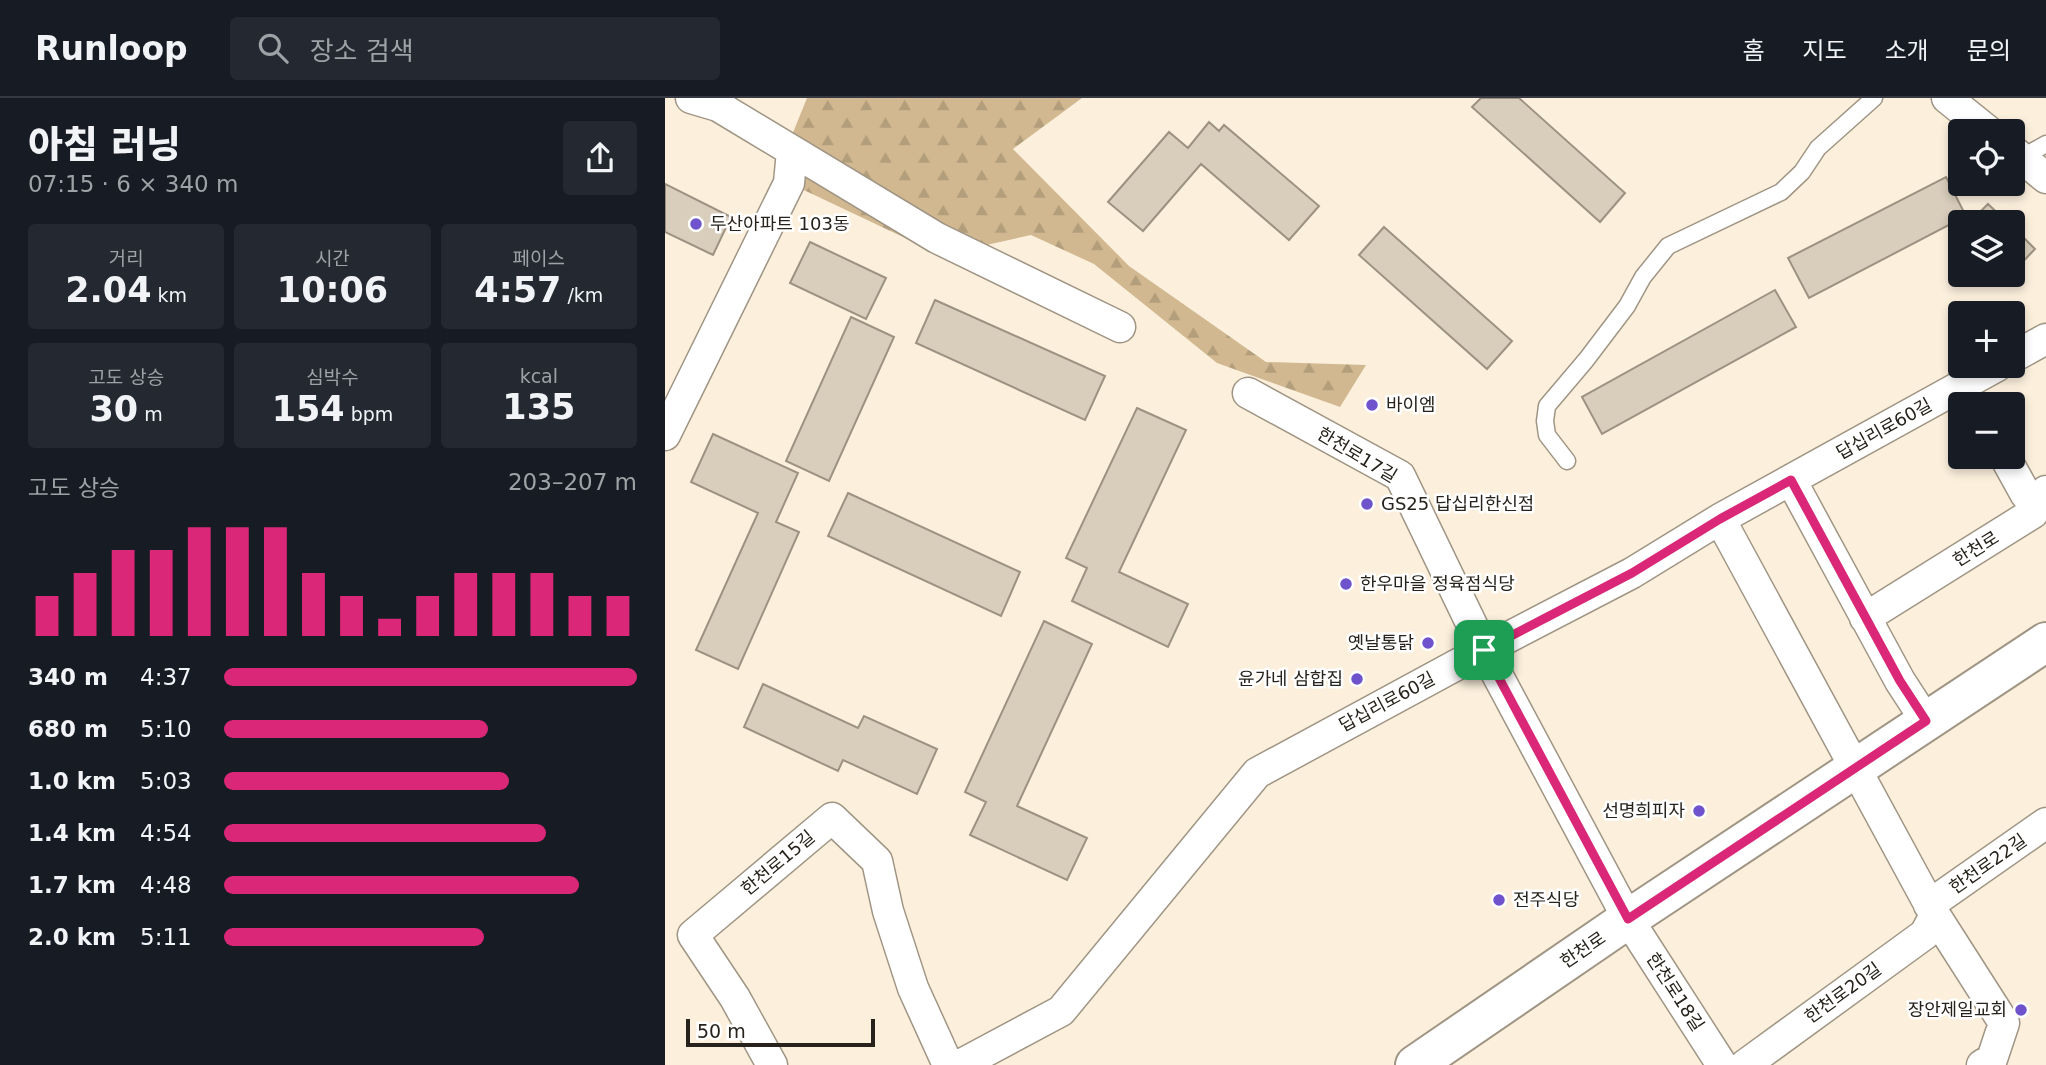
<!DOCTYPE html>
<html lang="ko">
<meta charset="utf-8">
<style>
:root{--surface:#171b24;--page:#242831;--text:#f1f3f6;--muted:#9ea1a6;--line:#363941;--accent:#db2777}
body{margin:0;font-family:"DejaVu Sans","Noto Sans KR",sans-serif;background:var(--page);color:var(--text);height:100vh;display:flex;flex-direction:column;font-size:26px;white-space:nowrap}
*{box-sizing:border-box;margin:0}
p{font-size:23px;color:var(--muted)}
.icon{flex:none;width:38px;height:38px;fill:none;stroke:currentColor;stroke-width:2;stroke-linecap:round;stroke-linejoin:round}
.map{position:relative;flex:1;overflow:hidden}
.details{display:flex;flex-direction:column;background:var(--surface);width:665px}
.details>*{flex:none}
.controls{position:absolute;left:1283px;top:21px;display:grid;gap:14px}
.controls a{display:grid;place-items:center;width:77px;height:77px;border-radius:7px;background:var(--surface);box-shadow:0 4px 10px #0003;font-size:35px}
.scale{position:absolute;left:21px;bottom:18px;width:189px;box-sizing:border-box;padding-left:7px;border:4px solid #27231c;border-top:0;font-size:19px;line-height:24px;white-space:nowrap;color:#27231c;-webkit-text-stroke:5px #fff;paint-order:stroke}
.pin{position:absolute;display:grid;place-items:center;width:60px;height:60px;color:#fff;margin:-30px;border-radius:14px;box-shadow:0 4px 10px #0006}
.round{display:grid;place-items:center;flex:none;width:74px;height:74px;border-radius:7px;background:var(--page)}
.overview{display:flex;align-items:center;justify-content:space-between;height:119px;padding:0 28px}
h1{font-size:38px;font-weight:800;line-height:52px}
.stats{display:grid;grid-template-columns:repeat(3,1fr);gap:10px;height:119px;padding:7px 28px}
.stats div{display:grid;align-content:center;border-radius:7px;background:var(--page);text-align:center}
.stats b{font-size:35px;font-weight:800}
.stats small{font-size:19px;font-weight:400}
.stats p{font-size:19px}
.chart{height:196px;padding:14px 28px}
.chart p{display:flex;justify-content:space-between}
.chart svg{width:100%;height:126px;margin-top:7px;stroke:var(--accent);stroke-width:6}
ul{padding:0 28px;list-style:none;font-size:23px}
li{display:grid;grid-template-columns:112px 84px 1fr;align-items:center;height:52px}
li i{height:18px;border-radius:9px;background:var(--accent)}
header{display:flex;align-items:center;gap:42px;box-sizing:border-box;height:98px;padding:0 35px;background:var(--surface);border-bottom:2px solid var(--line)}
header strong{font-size:33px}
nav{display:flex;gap:38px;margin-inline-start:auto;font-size:24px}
.search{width:490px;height:63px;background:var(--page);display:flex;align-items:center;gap:18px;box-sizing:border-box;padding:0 24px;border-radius:7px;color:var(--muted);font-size:26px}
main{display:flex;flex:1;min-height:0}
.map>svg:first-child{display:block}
</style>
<header>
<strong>Runloop</strong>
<div class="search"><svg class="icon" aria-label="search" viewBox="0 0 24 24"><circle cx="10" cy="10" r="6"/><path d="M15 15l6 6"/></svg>장소 검색</div>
<nav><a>홈</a><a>지도</a><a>소개</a><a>문의</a></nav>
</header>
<main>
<section class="details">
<div class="overview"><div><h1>아침 러닝</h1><p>07:15 · 6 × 340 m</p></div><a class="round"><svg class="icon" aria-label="share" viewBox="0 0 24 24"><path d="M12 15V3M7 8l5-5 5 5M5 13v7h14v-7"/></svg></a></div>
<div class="stats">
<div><p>거리</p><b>2.04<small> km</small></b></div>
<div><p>시간</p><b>10:06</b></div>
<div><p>페이스</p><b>4:57<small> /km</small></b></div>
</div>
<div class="stats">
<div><p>고도 상승</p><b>30<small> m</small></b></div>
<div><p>심박수</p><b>154<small> bpm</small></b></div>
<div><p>kcal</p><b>135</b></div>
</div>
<div class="chart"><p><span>고도 상승</span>203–207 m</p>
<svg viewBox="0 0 160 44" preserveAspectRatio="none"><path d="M5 44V30M15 44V22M25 44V14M35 44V14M45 44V6M55 44V6M65 44V6M75 44V22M85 44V30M95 44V38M105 44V30M115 44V22M125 44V22M135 44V22M145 44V30M155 44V30"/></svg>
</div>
<ul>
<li><b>340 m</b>4:37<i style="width:100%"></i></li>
<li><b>680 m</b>5:10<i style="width:64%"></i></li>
<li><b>1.0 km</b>5:03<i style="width:69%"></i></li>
<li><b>1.4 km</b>4:54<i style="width:78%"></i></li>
<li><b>1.7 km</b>4:48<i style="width:86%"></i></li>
<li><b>2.0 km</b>5:11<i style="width:63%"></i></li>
</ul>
</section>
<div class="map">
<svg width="1381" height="967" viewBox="0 0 1381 967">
<defs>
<pattern id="forest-firs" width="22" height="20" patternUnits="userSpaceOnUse" patternTransform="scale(1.75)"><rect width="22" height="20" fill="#d1b890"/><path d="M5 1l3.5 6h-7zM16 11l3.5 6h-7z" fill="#b39e7c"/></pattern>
</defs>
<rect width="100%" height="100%" fill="#fcf0dd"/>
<path fill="url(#forest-firs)" d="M 142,0 L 417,0 L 348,51 L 464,168 L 601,264 L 701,267 L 675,309 L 552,265 L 429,166 L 366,137 L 276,157 L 124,85 L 127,37 Z"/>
<path fill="#d9cebc" stroke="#9d9281" stroke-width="2" d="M 816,0 L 854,0 L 960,95 L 935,124 L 807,9 Z
M 544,24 L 554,33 L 559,27 L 654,108 L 624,142 L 536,66 L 478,133 L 443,104 L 504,34 L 523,50 Z
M 1281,79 L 1301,118 L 1144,200 L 1123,160 Z
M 0,86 L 66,119 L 48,157 L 0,134 Z
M 1323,106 L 1342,124 L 1305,124 Z
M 719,129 L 847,243 L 822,271 L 694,157 Z
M 1348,129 L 1370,151 L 1348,174 Z
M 145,144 L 221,180 L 201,221 L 125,185 Z
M 1110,192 L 1131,229 L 937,336 L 917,299 Z
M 270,202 L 440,278 L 420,322 L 251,245 Z
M 186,219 L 229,239 L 164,383 L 121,363 Z
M 472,310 L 521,332 L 454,474 L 523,506 L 503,549 L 407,503 L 422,470 L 401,460 Z
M 48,336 L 133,375 L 111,424 L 134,434 L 73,571 L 31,552 L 93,415 L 26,384 Z
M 183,395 L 355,474 L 336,518 L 163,438 Z
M 379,523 L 427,546 L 352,708 L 422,740 L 402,782 L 305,737 L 321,704 L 300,694 Z
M 98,586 L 193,630 L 199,618 L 272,651 L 252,696 L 178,662 L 173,673 L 79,629 Z"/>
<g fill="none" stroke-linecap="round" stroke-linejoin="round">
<defs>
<path id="lane" d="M 1356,60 L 1381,46
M 902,363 L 882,337 L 880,323 L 882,308 L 921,262 L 962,208 L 978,179 L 1003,148 L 1116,94 L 1137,74 L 1153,50 L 1209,0"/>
<path id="street" d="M 26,0 L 53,8 L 272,140 L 455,229
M 1282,0 L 1323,33
M 1348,53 L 1381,80
M 1348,259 L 1381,241
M 583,295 L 735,378 L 819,552 L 963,821 L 1057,967
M 0,337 L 124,85 L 127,53
M 1340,359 L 1361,397 L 1381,407
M 1126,382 L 1235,583 L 1261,623
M 1055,421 L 1270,817 L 1339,925 L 1327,961 L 1317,967
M 1200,520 L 1368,415 L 1381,393
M 1264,807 L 1381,725
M 107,967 L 70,900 L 28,837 L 167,720 L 212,763 L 223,813 L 248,890 L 283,967
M 295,967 L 396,913 L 592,675 L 819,552 L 967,475 L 1055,421 L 1332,268
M 1080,967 L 1260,836 L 1270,817"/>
<path id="secondary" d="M 750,967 L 963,821 L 1381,544"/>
</defs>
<use href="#lane" stroke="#a09584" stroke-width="19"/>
<use href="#street" stroke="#a09584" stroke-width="33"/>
<use href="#secondary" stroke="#a09584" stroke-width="42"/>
<use href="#lane" stroke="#fff" stroke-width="16"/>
<use href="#street" stroke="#fff" stroke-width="30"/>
<use href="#secondary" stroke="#fff" stroke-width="38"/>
</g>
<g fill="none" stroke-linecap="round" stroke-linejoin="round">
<defs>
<path id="route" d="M 1126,382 L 1235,583 L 1261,623 L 963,821 L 819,552 L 967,475 L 1055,421 Z"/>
</defs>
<use href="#route" stroke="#fff" stroke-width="14"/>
<use href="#route" stroke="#db2777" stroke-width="9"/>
</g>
<g fill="#6e53cc" stroke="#fff" stroke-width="2.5">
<circle cx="31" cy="126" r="7"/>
<circle cx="707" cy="307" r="7"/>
<circle cx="702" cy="406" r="7"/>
<circle cx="681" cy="486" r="7"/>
<circle cx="763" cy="545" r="7"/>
<circle cx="692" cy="581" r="7"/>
<circle cx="1034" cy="713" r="7"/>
<circle cx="834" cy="802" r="7"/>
<circle cx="1356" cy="912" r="7"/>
</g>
<g text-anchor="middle" stroke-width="5" stroke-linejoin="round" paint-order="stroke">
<g font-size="18" fill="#27231c" stroke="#fff" text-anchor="start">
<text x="45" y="132">두산아파트 103동</text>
<text x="721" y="313">바이엠</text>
<text x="716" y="412">GS25 답십리한신점</text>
<text x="695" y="492">한우마을 정육점식당</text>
<text x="749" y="551" text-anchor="end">옛날통닭</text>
<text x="678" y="587" text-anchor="end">윤가네 삼합집</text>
<text x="1020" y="719" text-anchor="end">선명희피자</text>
<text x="848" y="808">전주식당</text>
<text x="1342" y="918" text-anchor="end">장안제일교회</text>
</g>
<g font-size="18" fill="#27231c" stroke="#fff">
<text transform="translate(1219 331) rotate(-29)" y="6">답십리로60길</text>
<text transform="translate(692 357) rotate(31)" y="6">한천로17길</text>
<text transform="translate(1311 451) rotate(-32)" y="6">한천로</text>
<text transform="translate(722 604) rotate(-28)" y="6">답십리로60길</text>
<text transform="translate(113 765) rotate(-40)" y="6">한천로15길</text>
<text transform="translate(1323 766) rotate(-35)" y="6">한천로22길</text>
<text transform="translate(918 852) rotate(-34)" y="6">한천로</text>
<text transform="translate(1010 894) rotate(57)" y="6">한천로18길</text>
<text transform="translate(1178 895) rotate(-36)" y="6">한천로20길</text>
</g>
</g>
</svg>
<div class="controls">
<a><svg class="icon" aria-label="locate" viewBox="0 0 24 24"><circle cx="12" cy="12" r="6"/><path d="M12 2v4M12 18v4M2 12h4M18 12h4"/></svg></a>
<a><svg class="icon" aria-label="layers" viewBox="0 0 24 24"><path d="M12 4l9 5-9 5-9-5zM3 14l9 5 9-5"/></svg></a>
<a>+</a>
<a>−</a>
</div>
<div class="scale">50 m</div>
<div class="pin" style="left:819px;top:552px;background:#1e9e55"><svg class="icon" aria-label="arrive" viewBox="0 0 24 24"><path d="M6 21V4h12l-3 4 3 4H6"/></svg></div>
</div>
</main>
